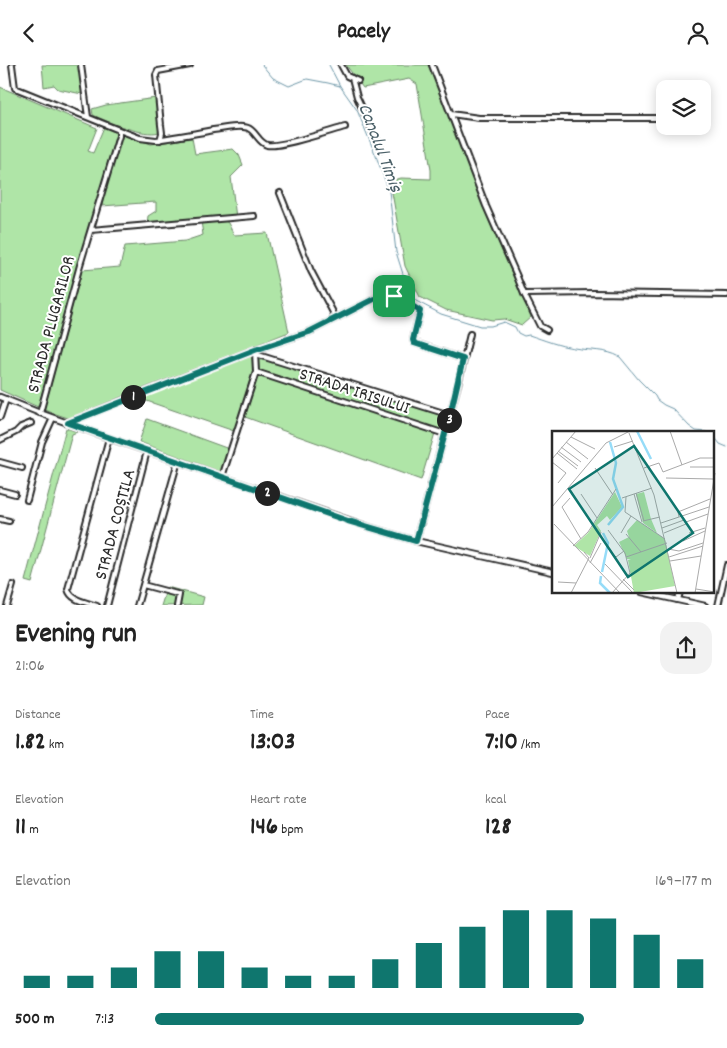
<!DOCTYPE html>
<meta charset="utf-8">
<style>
:root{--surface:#fff;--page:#f2f2f2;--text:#222;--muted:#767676;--accent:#0f766e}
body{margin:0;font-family:Dekko,sans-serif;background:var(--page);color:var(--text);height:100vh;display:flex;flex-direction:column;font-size:19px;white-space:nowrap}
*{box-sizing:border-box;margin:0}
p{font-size:16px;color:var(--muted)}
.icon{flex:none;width:28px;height:28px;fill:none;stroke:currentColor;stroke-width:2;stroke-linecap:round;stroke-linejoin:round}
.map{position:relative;height:540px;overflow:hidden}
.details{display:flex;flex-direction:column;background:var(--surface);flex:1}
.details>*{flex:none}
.buttons{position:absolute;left:656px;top:15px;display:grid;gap:10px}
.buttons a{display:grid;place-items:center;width:55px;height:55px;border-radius:10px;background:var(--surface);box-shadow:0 2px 12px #0003;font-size:25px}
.pin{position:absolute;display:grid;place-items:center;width:42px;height:42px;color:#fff;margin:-21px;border-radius:10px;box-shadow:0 2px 8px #0006}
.km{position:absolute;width:25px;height:25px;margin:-12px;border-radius:50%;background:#222;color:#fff;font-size:14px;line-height:25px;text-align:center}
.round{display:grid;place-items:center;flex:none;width:52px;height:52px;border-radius:15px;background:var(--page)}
.headline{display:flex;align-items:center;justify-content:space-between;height:85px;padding:0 15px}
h1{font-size:28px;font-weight:800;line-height:38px}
.figures{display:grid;grid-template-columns:repeat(3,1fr);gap:8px;height:85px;padding:5px 15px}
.figures div{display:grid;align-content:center}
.figures b{font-size:25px;font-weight:800}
.figures small{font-size:14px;font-weight:400}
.figures p{font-size:14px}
.chart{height:140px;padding:10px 15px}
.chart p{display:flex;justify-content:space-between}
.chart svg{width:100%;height:90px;margin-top:5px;stroke:var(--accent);stroke-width:6}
ul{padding:0 15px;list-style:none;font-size:16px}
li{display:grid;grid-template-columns:80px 60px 1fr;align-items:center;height:38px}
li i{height:12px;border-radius:6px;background:var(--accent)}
header{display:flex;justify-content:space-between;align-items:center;height:65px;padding:0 15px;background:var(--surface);font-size:22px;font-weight:800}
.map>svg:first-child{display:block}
</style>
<header><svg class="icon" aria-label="back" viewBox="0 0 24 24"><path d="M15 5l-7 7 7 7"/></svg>Pacely<svg class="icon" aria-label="person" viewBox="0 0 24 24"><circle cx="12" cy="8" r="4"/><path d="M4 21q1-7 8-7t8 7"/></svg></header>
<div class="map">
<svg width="727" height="541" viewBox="0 0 727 541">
<rect width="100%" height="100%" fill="#fff"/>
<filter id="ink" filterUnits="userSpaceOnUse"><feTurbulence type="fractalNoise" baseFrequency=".02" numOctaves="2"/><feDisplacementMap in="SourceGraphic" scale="10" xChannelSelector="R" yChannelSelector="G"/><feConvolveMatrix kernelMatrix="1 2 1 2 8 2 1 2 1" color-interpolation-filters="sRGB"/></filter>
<g filter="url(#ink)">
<path fill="#afe5a7" stroke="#6d8869" d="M 42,0 L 80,0 L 82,29 L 58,24 L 54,20 L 44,22 Z
M 346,0 L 428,0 L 449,49 L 483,142 L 531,252 L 522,260 L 504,254 L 492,255 L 446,245 L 420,232 L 405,201 L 390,116 L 401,113 L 431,114 L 431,105 L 417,19 L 409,14 L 363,23 Z
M 0,22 L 97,63 L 88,86 L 93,88 L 104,62 L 117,66 L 38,342 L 0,325 Z
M 156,33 L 159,67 C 144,72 108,57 93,50 L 92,44 L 106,40 Z
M 121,69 L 151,79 L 192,73 L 195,89 L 233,84 L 239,90 L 243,100 L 231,112 L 236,153 L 224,155 L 228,158 L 234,170 L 267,168 L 289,267 L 71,354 L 44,345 L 82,205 L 120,202 L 125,181 L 185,176 L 203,170 L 201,156 L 147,159 L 148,151 L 156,146 L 156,137 L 102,141 L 105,122 L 112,103 Z
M 252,290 L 253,306 L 234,366 L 138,333 Z
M 256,291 L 447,352 L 443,367 L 435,368 L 421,415 L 245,352 L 258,310 Z
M 147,354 L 229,384 L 221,407 L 139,377 Z
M 66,363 L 77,367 L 72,369 L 32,518 L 25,516 Z
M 167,522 L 204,532 L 202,540 L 161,541 Z"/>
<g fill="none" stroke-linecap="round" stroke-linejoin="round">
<path stroke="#6b95a6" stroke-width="1" d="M 262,0 L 273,13 L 289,21 L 307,14 L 328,18 L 340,21 L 357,45 L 376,91 L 389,126 L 396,187 L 409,228 L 416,236 L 441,249 L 480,261 L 491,261 L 504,257 L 515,262 L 518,268 L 524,271 L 529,270 C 544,275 559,281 574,283 C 590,286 606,284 620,292 L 639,315 L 655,331 L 657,335 L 664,340 L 673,344 L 689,361 L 696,366 L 706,367
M 329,0 L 340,21
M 713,370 L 720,379 L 727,382"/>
<defs>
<path id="minor" d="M 12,0 L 15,23 L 119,65 L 140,73 L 156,75 C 175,72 194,69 213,65 C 223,64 233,61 243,62 C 255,62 257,77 267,80 C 279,83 330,66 345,62
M 81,0 L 88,52
M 341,0 L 347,11 L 358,16
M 432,0 L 486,141 L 516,209 L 524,229 L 540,261 L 547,265
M 352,13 L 357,32 L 381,84
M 451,49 L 479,53 L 656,53
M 160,75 L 162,68 L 161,60 L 156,10 L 158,6 L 190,0
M 280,128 L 311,206 L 336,253
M 91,165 L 254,151
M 524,229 L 594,228 L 727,230
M 255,289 L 450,350
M 256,307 L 445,369
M 40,348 L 80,200 L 119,71 L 119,65
M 0,352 L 6,334
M 68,358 L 129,333 L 255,285 L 309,267 L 380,231 C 395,229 408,237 420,246 L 413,275 L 415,278 L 463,294
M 0,375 L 16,367 L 21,362 L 31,358
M 0,397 L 22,403
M 222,412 L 256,307 L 255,287
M 0,425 L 15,429
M 27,435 L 42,377 L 53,353
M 0,454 L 9,456
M 416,476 L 458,319 L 470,269
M 143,520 L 177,529 L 179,530 L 177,541
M 678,535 L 680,527
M 7,541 L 13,520
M 97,541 C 86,537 71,536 68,524 L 109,373
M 107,541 L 147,386
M 137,541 L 178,396
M 718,541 L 727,500"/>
<path id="tertiary" d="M 0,332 L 40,348 L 109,373 L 369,462 L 416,476 L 553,507
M 642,527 L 705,541"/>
</defs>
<use href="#minor" stroke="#2b2b2b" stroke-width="8"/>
<use href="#tertiary" stroke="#2b2b2b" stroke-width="8"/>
<use href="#minor" stroke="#fff" stroke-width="4"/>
<use href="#tertiary" stroke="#fff" stroke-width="4.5"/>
</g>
</g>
<g fill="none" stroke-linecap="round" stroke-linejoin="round" filter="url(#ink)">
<defs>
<path id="route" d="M 387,230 L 400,233 L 420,246 L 413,275 L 414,278 L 463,294 L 450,350 L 416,476 L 348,456 L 68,358 L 129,334 L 255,285 L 309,267 L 374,234 Z"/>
</defs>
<use href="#route" stroke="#fff" stroke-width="10"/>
<use href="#route" stroke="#0f766e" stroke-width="6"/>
</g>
<g text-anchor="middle" stroke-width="4" stroke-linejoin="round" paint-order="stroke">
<g font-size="18" fill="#2b2b2b" stroke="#fff">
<text transform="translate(50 259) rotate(-75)" y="6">STRADA PLUGARILOR</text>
<text transform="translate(355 325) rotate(18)" y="6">STRADA IRISULUI</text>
<text transform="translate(114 459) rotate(-75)" y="6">STRADA COȘTILA</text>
</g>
<g font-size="19" font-style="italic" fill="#4b6068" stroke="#fff">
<text transform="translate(382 82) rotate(69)" y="7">Canalul Timiș</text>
</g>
</g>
<g transform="translate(552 366)">
<rect width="162" height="162" fill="#fff"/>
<path d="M 63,61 L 70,76 L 58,89 L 55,85 L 45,94 L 49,100 L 38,125 L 22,115 L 36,102 ZM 92,61 L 99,88 L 105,102 L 91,92 L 84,63 ZM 85,89 L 113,108 L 123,155 L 82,162 L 76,129 L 79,128 L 75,128 L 67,111 L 77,106 L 75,100 Z" fill="#afe5a7"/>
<path fill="none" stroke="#96dcf8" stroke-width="2.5" d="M 85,0 L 99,28M 56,94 L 71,76 L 61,48 L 64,32 L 58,11M 50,141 L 56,112 L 51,102M 49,145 L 48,152 L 58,162"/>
<path fill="none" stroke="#aaa" stroke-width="1" d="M 118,0 L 130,34M 77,2 L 102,64 L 125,162M 19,6 L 43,18M 14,11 L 36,28M 9,16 L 29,31M 62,16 L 81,10M 6,20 L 26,35M 5,22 L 25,38M 0,28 L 24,0M 0,31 L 14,42 L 6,52M 138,36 L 163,36M 43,37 L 61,64M 92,37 L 107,32 L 111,41 L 148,27 L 163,27M 114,47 L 161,48M 84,62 L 92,90M 29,63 L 45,87M 82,63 L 90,91M 74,66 L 73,81 L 113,108M 18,67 L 10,76 L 29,108M 70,67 L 100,57M 0,76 L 54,12 L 78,0M 127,86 L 126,81 L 158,68M 91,90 L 108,86M 134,91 L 156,83M 109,92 L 157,76M 2,93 L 68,162M 110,97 L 132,89 L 134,93 L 112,102M 56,99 L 73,122 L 78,142 L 60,162M 69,102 L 79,85M 137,102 L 153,97M 74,103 L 89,121M 131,110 L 153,100M 21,115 L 36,101 L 64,58M 116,118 L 127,120 L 151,112M 57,119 L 64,126 L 72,120M 74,126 L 115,112M 117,126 L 151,115M 38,127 L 49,101M 118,130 L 149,125M 38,132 L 49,112M 53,133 L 81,162M 71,148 L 82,159M 6,151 L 24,152M 144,158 L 163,161M 19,162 L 37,127 L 32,121M 143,162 L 163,42"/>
<path fill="#0f766e" fill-opacity="0.15" stroke="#0f766e" stroke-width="2.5" d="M 82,15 L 141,102 L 76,146 L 17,58 Z"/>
<rect width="162" height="162" fill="none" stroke="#2b2b2b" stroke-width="2.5"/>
</g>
</svg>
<div class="buttons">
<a><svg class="icon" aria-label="layers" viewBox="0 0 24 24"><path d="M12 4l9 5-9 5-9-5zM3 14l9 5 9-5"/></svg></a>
</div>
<div class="pin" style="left:394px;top:231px;background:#1e9e55"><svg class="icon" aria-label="arrive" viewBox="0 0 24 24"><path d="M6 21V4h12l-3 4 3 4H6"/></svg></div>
<b class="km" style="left:133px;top:332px">1</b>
<b class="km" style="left:267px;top:428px">2</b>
<b class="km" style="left:449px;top:355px">3</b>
</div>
<section class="details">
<div class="headline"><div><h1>Evening run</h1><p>21:06</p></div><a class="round"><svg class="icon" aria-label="share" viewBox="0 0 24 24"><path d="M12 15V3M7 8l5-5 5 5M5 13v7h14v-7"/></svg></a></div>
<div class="figures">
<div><p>Distance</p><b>1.82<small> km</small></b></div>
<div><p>Time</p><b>13:03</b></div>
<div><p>Pace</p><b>7:10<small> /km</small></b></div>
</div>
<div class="figures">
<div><p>Elevation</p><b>11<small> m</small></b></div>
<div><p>Heart rate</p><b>146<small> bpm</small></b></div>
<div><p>kcal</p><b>128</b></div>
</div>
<div class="chart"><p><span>Elevation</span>169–177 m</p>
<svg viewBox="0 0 160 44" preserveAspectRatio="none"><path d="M5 44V38M15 44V38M25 44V34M35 44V26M45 44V26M55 44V34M65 44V38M75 44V38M85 44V30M95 44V22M105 44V14M115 44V6M125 44V6M135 44V10M145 44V18M155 44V30"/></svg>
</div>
<ul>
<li><b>500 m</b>7:13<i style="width:77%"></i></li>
</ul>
</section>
